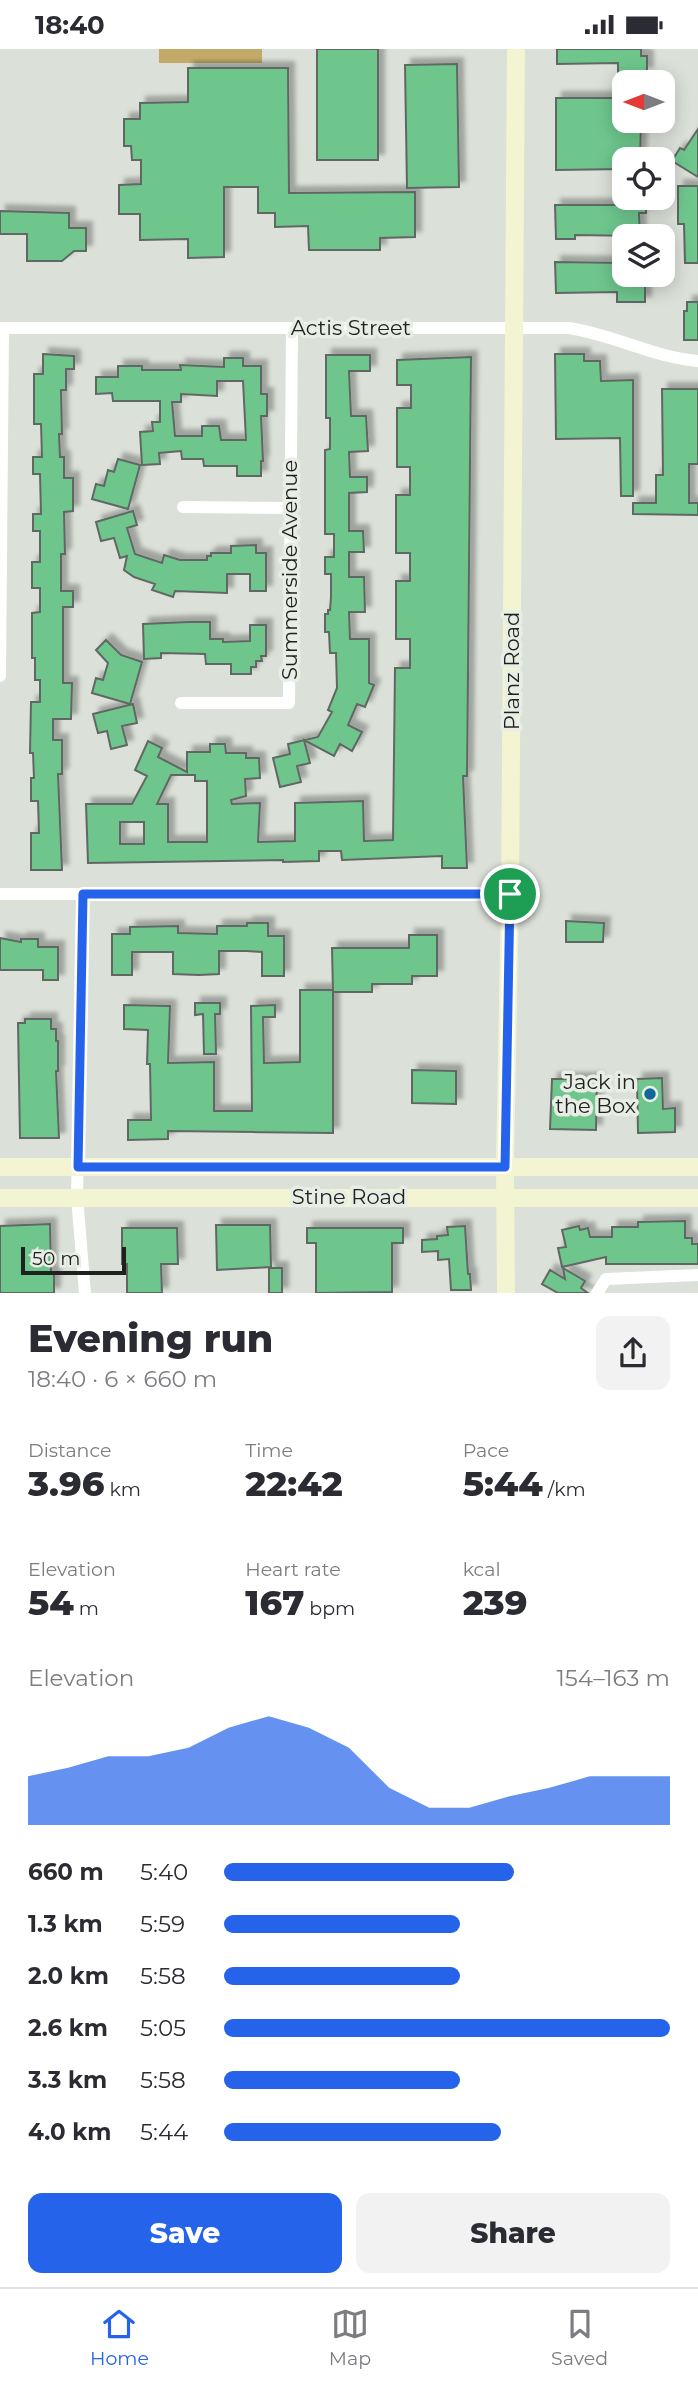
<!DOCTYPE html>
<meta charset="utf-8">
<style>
:root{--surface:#fff;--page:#f2f2f3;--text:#2b2b33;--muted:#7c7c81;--line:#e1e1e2;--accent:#2563eb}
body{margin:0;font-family:Montserrat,sans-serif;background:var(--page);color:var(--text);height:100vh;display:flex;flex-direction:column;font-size:26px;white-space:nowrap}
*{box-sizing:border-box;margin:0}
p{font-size:23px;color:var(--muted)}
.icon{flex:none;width:38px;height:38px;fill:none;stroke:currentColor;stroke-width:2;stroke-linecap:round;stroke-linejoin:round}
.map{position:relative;height:1244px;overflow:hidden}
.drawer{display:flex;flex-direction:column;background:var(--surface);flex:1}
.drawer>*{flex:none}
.needle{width:46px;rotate:270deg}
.controls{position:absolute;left:612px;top:21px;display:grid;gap:14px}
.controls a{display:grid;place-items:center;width:63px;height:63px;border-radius:14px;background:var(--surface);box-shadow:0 4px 18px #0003;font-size:35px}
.scale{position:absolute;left:21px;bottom:18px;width:105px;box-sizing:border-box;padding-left:7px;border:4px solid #1f211e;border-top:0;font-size:19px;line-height:24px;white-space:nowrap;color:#1f211e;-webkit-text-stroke:5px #e8ede5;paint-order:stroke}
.pin{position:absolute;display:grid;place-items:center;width:60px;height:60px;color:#fff;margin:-30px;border:4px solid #fff;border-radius:50%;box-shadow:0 2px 7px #0007}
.round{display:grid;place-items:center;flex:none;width:74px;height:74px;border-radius:14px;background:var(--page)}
.overview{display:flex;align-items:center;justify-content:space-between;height:119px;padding:0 28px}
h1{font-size:38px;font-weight:800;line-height:52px}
.metrics{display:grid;grid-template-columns:repeat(3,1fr);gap:10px;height:119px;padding:7px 28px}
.metrics div{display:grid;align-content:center}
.metrics b{font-size:35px;font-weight:800}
.metrics small{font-size:19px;font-weight:400}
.metrics p{font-size:19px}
.chart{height:196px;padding:14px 28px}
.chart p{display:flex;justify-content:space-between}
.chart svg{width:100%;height:126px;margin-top:7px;fill:var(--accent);opacity:.7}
.action{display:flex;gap:14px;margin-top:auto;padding:14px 28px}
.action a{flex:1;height:80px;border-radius:14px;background:var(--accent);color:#fff;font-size:28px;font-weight:800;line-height:80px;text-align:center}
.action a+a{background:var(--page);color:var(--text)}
ul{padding:0 28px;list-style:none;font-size:23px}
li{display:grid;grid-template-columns:112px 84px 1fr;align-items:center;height:52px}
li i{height:18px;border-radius:9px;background:var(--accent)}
.status{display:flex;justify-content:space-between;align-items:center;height:49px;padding:0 35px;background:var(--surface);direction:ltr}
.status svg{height:19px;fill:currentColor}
.tabs{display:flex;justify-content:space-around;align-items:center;height:98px;border-top:2px solid var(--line);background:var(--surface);font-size:19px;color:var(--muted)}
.tabs a{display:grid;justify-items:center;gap:4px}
.tabs .selected{color:var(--accent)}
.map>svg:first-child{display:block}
</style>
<div class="status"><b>18:40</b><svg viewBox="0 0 49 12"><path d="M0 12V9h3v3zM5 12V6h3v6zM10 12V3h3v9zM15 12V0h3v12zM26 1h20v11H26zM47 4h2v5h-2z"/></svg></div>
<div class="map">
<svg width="698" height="1244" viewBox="0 0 698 1244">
<defs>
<filter id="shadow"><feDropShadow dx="6" dy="-6" stdDeviation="2" flood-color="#0004"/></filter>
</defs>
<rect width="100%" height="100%" fill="#dbe0d8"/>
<path fill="#c3aa68" d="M 159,0 L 262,0 L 262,14 L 159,14 Z"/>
<path fill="#6ec68d" stroke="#616863" stroke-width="2" fill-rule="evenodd" filter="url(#shadow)" d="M 317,0 L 378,0 L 378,111 L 317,111 Z
M 557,0 L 641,0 L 641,7 L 647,7 L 647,24 L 618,24 L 618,14 L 557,15 Z
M 457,15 L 459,138 L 407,139 L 405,16 Z
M 188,19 L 288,19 L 289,144 L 415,143 L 415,188 L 380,189 L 380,201 L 309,201 L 308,177 L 275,178 L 275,164 L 258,164 L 258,138 L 224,138 L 224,208 L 188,209 L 188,190 L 140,191 L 140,165 L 119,165 L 119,136 L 141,135 L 141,111 L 132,111 L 131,97 L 124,97 L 124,70 L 140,70 L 140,54 L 188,53 Z
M 556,49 L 625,49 L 625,72 L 641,72 L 640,110 L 625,110 L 625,120 L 556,121 Z
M 698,80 L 698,128 L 672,112 L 680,99 L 684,101 Z
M 678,137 L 698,137 L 698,214 L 685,214 L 684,175 L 678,175 Z
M 617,149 L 646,149 L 646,164 L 639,164 L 640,187 L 575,186 L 575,190 L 556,190 L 555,156 L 617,156 Z
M 0,162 L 69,164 L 69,179 L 86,179 L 86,202 L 74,202 L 62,212 L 27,212 L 27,185 L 0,185 Z
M 555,213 L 625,214 L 625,226 L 639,226 L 639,236 L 645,236 L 645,253 L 617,253 L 617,243 L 556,244 Z
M 687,253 L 698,253 L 698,291 L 684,291 L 684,262 L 687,262 Z
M 43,305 L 74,307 L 74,320 L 66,320 L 66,341 L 61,341 L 62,385 L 59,385 L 60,408 L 64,408 L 64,429 L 73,429 L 73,462 L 64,463 L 65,505 L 61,505 L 61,542 L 73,542 L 73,558 L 63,558 L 63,634 L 72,634 L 71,670 L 53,670 L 53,691 L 62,691 L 62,725 L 58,725 L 62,821 L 31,821 L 31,784 L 39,784 L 38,752 L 31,752 L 31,729 L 34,729 L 33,704 L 30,704 L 31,653 L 40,653 L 40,631 L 35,631 L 35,609 L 32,609 L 32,564 L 40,563 L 40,539 L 32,539 L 32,513 L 40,513 L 40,482 L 33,482 L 33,465 L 41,465 L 40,425 L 33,425 L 33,408 L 42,408 L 41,375 L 34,375 L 34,325 L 43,325 Z
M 555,305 L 584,305 L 584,312 L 600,312 L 601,332 L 633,331 L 633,447 L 621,447 L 620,389 L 556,390 Z
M 326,306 L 370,306 L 370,322 L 349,322 L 351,367 L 366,367 L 368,402 L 349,403 L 350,428 L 367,428 L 367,443 L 349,444 L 349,482 L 363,482 L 364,503 L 349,503 L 349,528 L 364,528 L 365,563 L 349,563 L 350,590 L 369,590 L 369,634 L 374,636 L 365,658 L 357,655 L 348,676 L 362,683 L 352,702 L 340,695 L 334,707 L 304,691 L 310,714 L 297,717 L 301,733 L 280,738 L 273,709 L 290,705 L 288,695 L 318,688 L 332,663 L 328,661 L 337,639 L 336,604 L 330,604 L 329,583 L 325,583 L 325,565 L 328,565 L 328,561 L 330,561 L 331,548 L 331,525 L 325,525 L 325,508 L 334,508 L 334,485 L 325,485 L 325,401 L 330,400 L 330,369 L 326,369 Z
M 471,308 L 467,727 L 463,727 L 467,819 L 442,819 L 442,807 L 342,811 L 341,802 L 319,802 L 319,812 L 283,813 L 283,811 L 88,814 L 86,755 L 132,755 L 147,727 L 135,721 L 148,692 L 162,699 L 158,708 L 187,723 L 187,703 L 210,703 L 210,695 L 225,695 L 226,704 L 246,704 L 246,709 L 259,709 L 260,729 L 245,730 L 246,747 L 231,751 L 232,755 L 260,754 L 258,793 L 295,792 L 295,754 L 363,752 L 364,792 L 393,791 L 395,619 L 410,619 L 410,590 L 396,590 L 396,532 L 410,532 L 410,504 L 396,504 L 396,446 L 410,446 L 410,418 L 397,418 L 397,359 L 411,359 L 411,336 L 397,336 L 397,311 ZM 171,726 L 195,726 L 195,732 L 207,732 L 207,793 L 168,793 L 168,755 L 157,755 ZM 120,773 L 144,773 L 144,795 L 120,795 Z
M 224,309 L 243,309 L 243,317 L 261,317 L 261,345 L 267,345 L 267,367 L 261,367 L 263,412 L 261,412 L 261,427 L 237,427 L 237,417 L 204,417 L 203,410 L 182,410 L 181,402 L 159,404 L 160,415 L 142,416 L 140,383 L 153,382 L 152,373 L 160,373 L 160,352 L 113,352 L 112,344 L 96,345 L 96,328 L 118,328 L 118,317 L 142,317 L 142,321 L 181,321 L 180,316 L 224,318 ZM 217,332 L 243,332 L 246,391 L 221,391 L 219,377 L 202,377 L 202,387 L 175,387 L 172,353 L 181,353 L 181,345 L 217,347 Z
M 662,340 L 698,340 L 698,415 L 689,415 L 689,454 L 698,454 L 698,466 L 633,465 L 633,454 L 656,454 L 656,426 L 663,426 Z
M 118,410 L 140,416 L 128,460 L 92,450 L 96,435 L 104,437 L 108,421 L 114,423 Z
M 133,462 L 137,476 L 127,479 L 135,505 L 162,514 L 164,506 L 180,511 L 207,511 L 207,507 L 211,507 L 211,504 L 231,504 L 231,497 L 256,496 L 256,504 L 266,504 L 266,542 L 250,542 L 250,525 L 227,525 L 227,544 L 175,542 L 173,548 L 152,541 L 155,535 L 134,528 L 124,521 L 127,507 L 120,509 L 114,489 L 101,492 L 96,473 Z
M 188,573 L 210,573 L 210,590 L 223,590 L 223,593 L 250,592 L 250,576 L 266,576 L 266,607 L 261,607 L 262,612 L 256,612 L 256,618 L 251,618 L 251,625 L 231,625 L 231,615 L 206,615 L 205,605 L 161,604 L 161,609 L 144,610 L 143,575 Z
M 106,591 L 121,606 L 142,613 L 130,655 L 92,644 L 96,629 L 103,631 L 108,614 L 96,601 Z
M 133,655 L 137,674 L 122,677 L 127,696 L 111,700 L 107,682 L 98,684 L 93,665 Z
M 566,872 L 604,874 L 603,893 L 566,893 Z
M 247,874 L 268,874 L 268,887 L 284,887 L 284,927 L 262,927 L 262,903 L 247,902 L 219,902 L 219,925 L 199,926 L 173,925 L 173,903 L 132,903 L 132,926 L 112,926 L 112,885 L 130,885 L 130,878 L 178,877 L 178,884 L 217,885 L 217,877 L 247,877 Z
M 409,886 L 437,886 L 437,927 L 412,927 L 412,935 L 372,935 L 372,943 L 333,943 L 332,899 L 409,899 Z
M 0,889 L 21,893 L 21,890 L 38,890 L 38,898 L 58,898 L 58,931 L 43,931 L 43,921 L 0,921 Z
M 300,941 L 333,941 L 333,1084 L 168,1082 L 168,1090 L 128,1091 L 128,1071 L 151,1071 L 150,1015 L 147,1015 L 148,981 L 124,980 L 124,956 L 170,957 L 168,1014 L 214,1013 L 214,1062 L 252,1062 L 251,957 L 275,956 L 275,968 L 263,968 L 264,1014 L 300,1013 Z
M 195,954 L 220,954 L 220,965 L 215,965 L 216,1005 L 204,1005 L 203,965 L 195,966 Z
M 25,970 L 51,970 L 51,980 L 56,980 L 56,992 L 58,992 L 58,1022 L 56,1022 L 59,1089 L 20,1089 L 18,974 L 25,974 Z
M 412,1021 L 456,1022 L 456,1055 L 412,1054 Z
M 662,1029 L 663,1060 L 675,1059 L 675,1083 L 638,1084 L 637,1030 Z
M 552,1030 L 597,1030 L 596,1081 L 550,1080 Z
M 685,1172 L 685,1189 L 692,1189 L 692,1195 L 698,1195 L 698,1215 L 606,1215 L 606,1208 L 562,1218 L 558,1199 L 566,1198 L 562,1181 L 579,1177 L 580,1181 L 588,1179 L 590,1188 L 612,1188 L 612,1178 L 638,1178 L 638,1173 Z
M 50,1175 L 51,1225 L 54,1225 L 54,1244 L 0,1244 L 0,1177 Z
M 216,1176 L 270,1176 L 271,1218 L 217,1221 Z
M 465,1177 L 468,1225 L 470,1225 L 471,1241 L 451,1241 L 449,1210 L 438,1211 L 438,1202 L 422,1203 L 422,1191 L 437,1190 L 437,1187 L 448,1186 L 447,1178 Z
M 122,1179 L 177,1179 L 178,1215 L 161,1215 L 162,1244 L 127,1244 L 127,1215 L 122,1215 Z
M 307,1179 L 403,1179 L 403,1194 L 392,1194 L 392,1243 L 316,1244 L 316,1194 L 307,1194 Z
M 269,1219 L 282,1219 L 282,1244 L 269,1244 Z
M 563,1219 L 585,1232 L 581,1239 L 588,1244 L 558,1244 L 542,1235 L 550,1221 L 565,1230 Z"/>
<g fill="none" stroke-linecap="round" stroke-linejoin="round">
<path stroke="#fff" stroke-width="12" d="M 0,279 L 569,279 C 615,286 652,308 698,312
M 183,458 L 291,459
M 0,627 L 3,279
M 181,654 L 289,654 L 292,279
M 0,845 L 510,845
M 83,845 L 77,1148 L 85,1244
M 597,1244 L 606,1230 L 698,1226"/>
<path stroke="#f3f4d1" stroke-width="18" d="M 0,1118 L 698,1118
M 0,1149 L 698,1149
M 506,1244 L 505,1118 L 510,845 L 516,0"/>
</g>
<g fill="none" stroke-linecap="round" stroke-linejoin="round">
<defs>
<path id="route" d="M 83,845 L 510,845 L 505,1118 L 78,1118 Z"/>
</defs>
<use href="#route" stroke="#fff" stroke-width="14"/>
<use href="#route" stroke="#2563eb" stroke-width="9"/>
</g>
<circle fill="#126899" stroke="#e8ede5" stroke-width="2.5" cx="650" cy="1045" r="7"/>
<g text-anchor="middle" stroke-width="7" stroke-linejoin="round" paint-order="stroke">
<g font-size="21" fill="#1f211e" stroke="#e8ede5">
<text x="351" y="286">Actis Street</text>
<text transform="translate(290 521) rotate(-90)" y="7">Summerside Avenue</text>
<text transform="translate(512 622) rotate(-90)" y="7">Planz Road</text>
<text x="349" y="1155">Stine Road</text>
</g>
<g font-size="21" fill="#1f211e" stroke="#e8ede5" text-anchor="end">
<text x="636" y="1040">Jack in<tspan x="636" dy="24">the Box</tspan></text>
</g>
</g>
</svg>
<div class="controls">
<a><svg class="needle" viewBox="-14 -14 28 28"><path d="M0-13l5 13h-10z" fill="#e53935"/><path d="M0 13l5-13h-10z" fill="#7c7c81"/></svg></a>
<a><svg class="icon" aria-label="locate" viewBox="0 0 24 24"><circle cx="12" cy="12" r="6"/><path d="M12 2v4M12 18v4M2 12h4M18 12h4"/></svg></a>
<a><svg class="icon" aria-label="layers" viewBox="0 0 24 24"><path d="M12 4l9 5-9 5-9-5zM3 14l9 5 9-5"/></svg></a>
</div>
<div class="scale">50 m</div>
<div class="pin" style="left:510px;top:845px;background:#1e9e55"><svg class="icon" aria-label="arrive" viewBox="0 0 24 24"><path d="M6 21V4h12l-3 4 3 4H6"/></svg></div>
</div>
<section class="drawer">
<div class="overview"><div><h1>Evening run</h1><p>18:40 · 6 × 660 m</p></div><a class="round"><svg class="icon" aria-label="share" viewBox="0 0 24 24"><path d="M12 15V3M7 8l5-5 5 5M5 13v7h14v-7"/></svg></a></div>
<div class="metrics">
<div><p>Distance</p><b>3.96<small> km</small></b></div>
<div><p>Time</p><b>22:42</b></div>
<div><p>Pace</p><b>5:44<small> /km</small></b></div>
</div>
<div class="metrics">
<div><p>Elevation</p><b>54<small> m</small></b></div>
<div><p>Heart rate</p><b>167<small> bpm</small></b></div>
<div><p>kcal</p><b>239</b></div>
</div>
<div class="chart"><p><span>Elevation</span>154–163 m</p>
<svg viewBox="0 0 160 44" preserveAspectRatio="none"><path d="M0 44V27L10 24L20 20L30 20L40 17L50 10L60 6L70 10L80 17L90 31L100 38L110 38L120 34L130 31L140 27L150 27L160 27V44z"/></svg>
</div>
<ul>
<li><b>660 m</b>5:40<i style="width:65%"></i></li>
<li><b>1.3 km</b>5:59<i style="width:53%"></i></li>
<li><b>2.0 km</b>5:58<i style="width:53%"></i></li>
<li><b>2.6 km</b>5:05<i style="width:100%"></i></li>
<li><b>3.3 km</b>5:58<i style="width:53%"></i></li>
<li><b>4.0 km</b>5:44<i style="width:62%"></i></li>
</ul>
<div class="action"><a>Save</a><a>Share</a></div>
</section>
<nav class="tabs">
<a class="selected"><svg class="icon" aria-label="home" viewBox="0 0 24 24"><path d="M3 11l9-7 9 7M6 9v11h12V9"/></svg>Home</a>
<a><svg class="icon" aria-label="map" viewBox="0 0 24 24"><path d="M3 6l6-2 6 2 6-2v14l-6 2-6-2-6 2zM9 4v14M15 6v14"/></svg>Map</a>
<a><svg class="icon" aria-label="saved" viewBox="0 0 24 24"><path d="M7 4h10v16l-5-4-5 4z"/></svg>Saved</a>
</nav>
